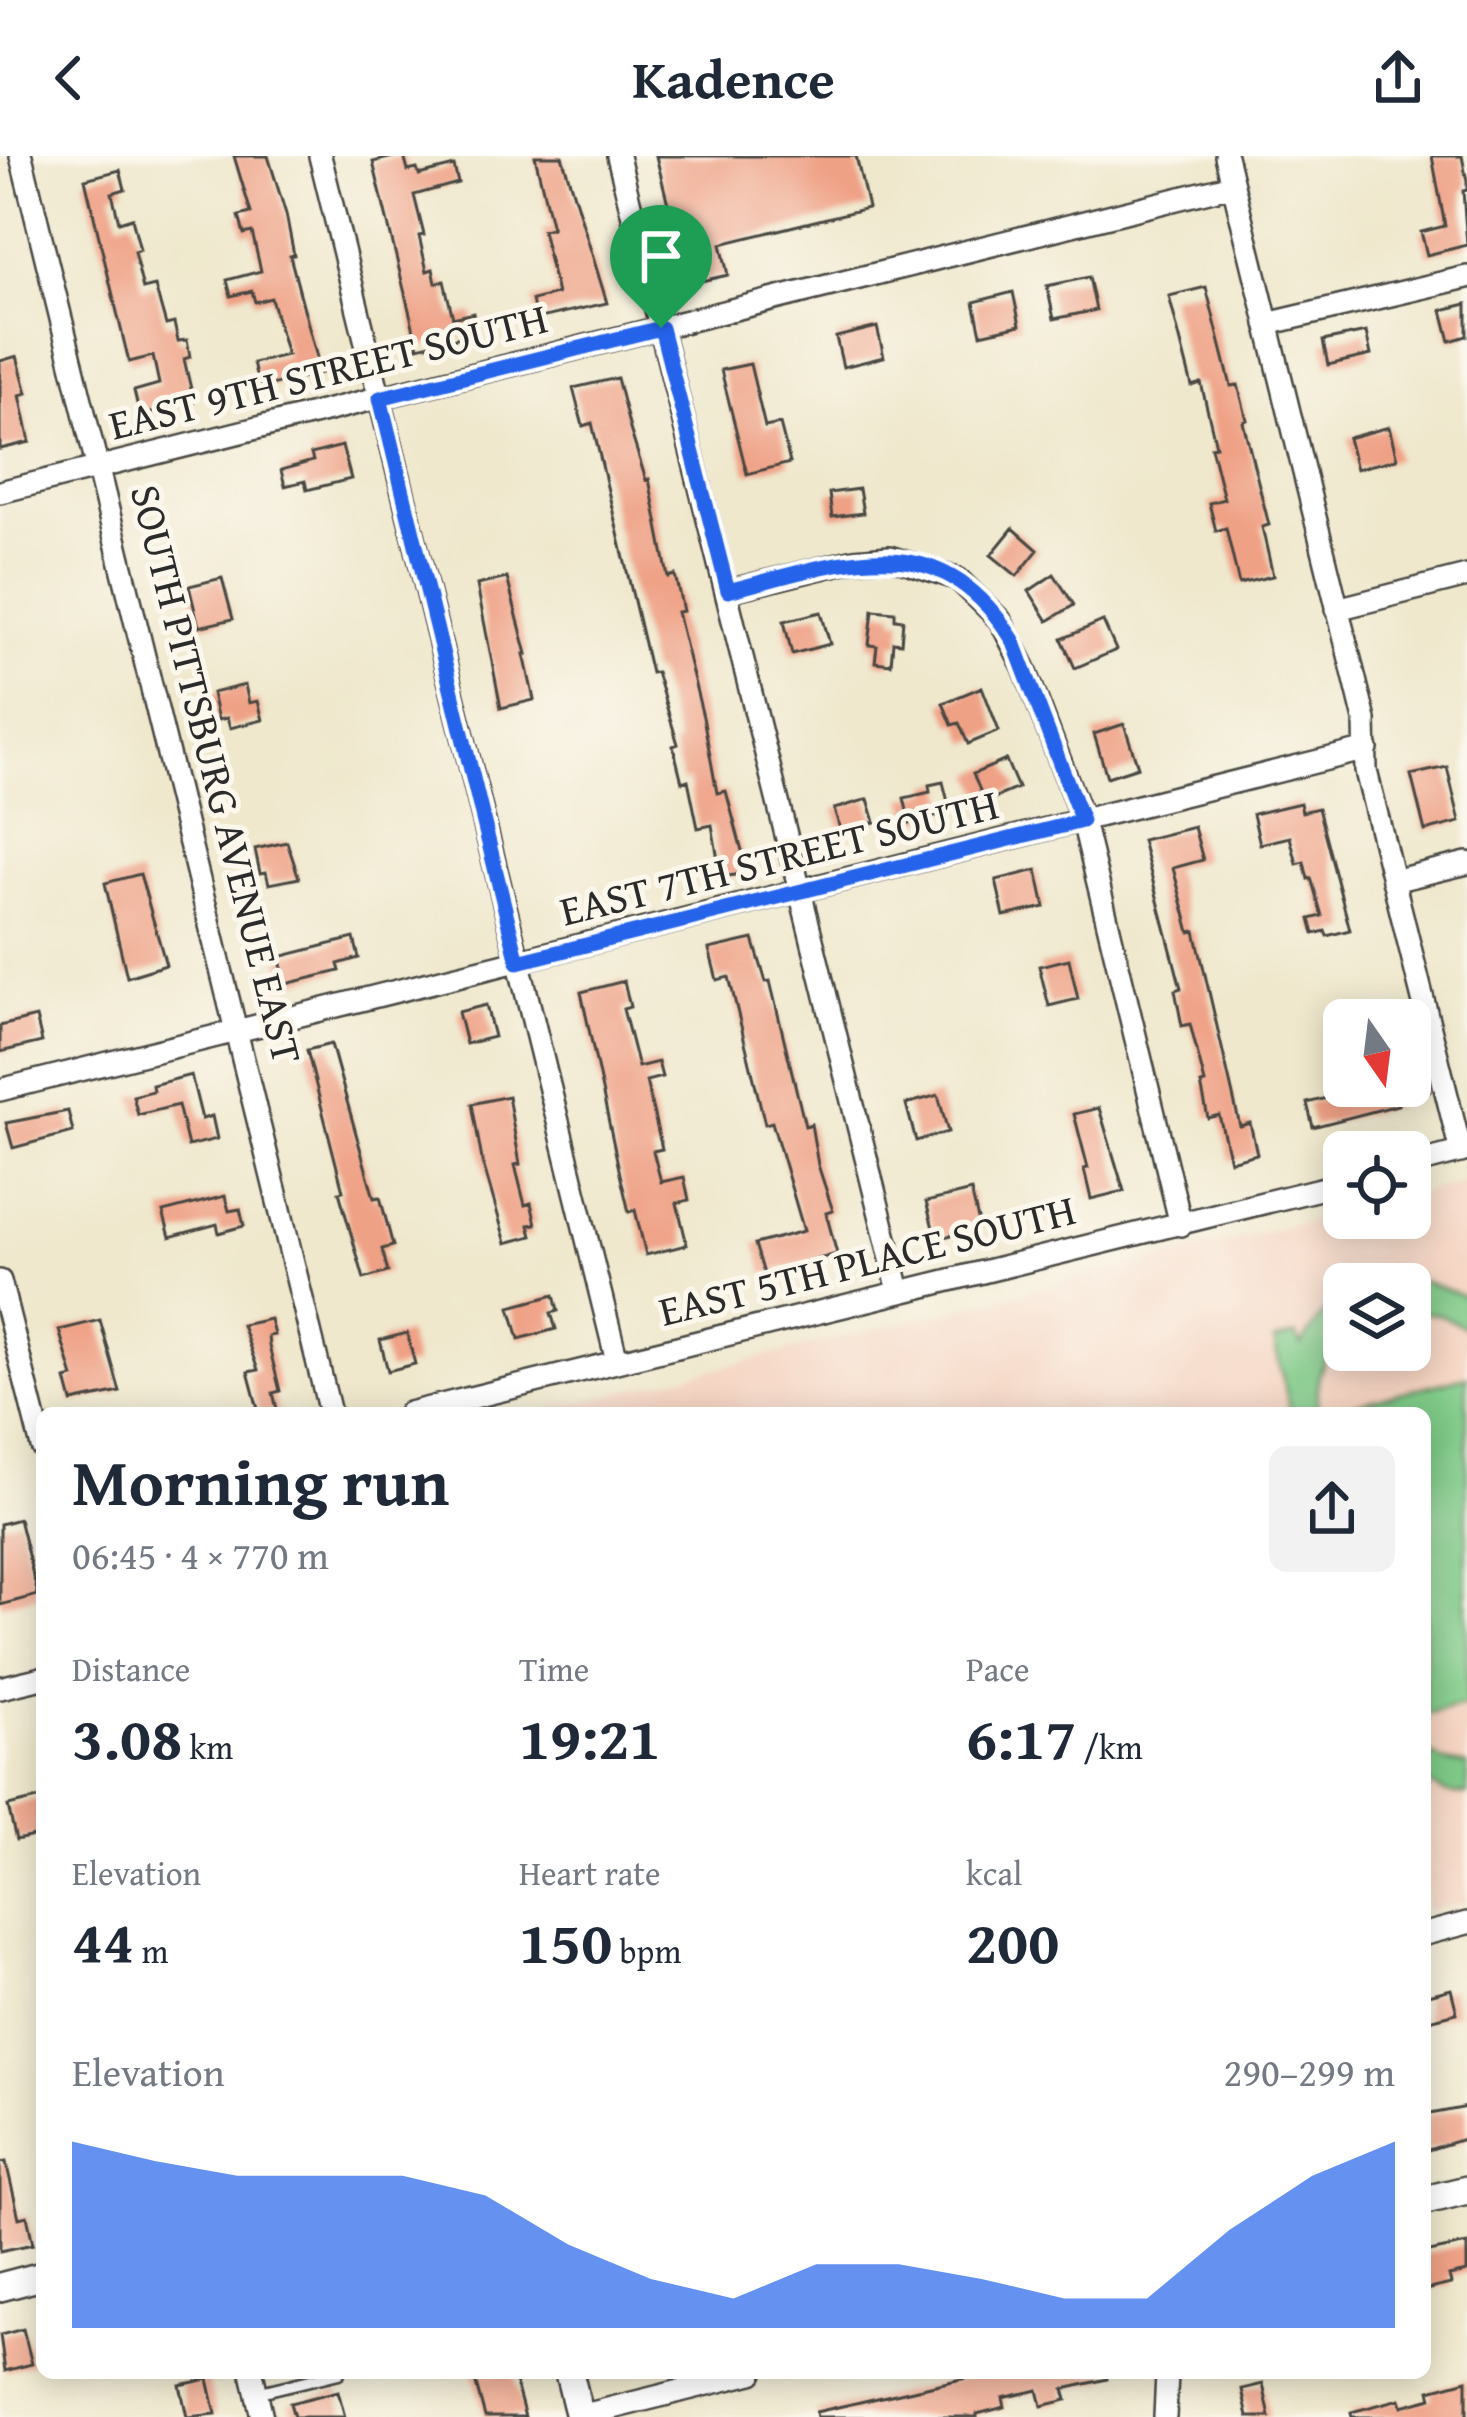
<!DOCTYPE html>
<meta charset="utf-8">
<style>
:root{--surface:#fff;--page:#f2f2f3;--text:#1f2937;--muted:#747a83;--accent:#2563eb}
body{margin:0;font-family:"Gentium Book Plus",serif;background:var(--page);color:var(--text);height:100vh;display:flex;flex-direction:column;font-size:45px;white-space:nowrap}
*{box-sizing:border-box;margin:0}
p{font-size:39px;color:var(--muted)}
.icon{flex:none;width:66px;height:66px;fill:none;stroke:currentColor;stroke-width:2;stroke-linecap:round;stroke-linejoin:round}
.map{position:relative;flex:1;overflow:hidden}
.side{position:absolute;left:36px;top:1251px;width:1395px;height:972px;display:flex;flex-direction:column;background:var(--surface);border-radius:18px;box-shadow:0 6px 30px #0003}
.side>*{flex:none}
.needle{width:78px;rotate:166deg}
.fabs{position:absolute;left:1323px;top:843px;display:grid;gap:24px}
.fabs a{display:grid;place-items:center;width:108px;height:108px;border-radius:18px;background:var(--surface);box-shadow:0 6px 30px #0003;font-size:60px}
.pin{position:absolute;display:grid;place-items:center;width:102px;height:102px;color:#fff;margin:-123px -51px;border-radius:50% 50% 50% 0;rotate:-45deg;box-shadow:0 0 12px #0007}
.pin .icon{rotate:45deg}
.round{display:grid;place-items:center;flex:none;width:126px;height:126px;border-radius:18px;background:var(--page)}
.head{display:flex;align-items:center;justify-content:space-between;height:204px;padding:0 36px}
h1{font-size:66px;font-weight:800;line-height:90px}
.stats{display:grid;grid-template-columns:repeat(3,1fr);gap:18px;height:204px;padding:12px 36px}
.stats div{display:grid;align-content:center}
.stats b{font-size:60px;font-weight:800}
.stats small{font-size:33px;font-weight:400}
.stats p{font-size:33px}
.chart{height:336px;padding:24px 36px}
.chart p{display:flex;justify-content:space-between}
.chart svg{width:100%;height:216px;margin-top:12px;fill:var(--accent);opacity:.7}
header{display:flex;justify-content:space-between;align-items:center;height:156px;padding:0 36px;background:var(--surface);font-size:54px;font-weight:800}
.map>svg:first-child{display:block}
</style>
<header><svg class="icon" aria-label="back" viewBox="0 0 24 24"><path d="M15 5l-7 7 7 7"/></svg>Kadence<svg class="icon" aria-label="share" viewBox="0 0 24 24"><path d="M12 15V3M7 8l5-5 5 5M5 13v7h14v-7"/></svg></header>
<div class="map">
<svg width="1467" height="2261" viewBox="0 0 1467 2261">
<rect width="100%" height="100%" fill="#fbf7ec"/>
<filter id="ink" filterUnits="userSpaceOnUse"><feTurbulence type="fractalNoise" baseFrequency=".00833" numOctaves="2"/><feDisplacementMap in="SourceGraphic" scale="24" xChannelSelector="R" yChannelSelector="G"/><feConvolveMatrix kernelMatrix="1 2 1 2 8 2 1 2 1" color-interpolation-filters="sRGB"/></filter>
<filter id="wash" filterUnits="userSpaceOnUse"><feTurbulence type="fractalNoise" baseFrequency=".004" numOctaves="4" result="noise"/><feDisplacementMap in="SourceGraphic" scale="48" xChannelSelector="R" yChannelSelector="G"/><feGaussianBlur stdDeviation="2.7" result="paint"/><feColorMatrix in="noise" values="0 0 0 0 0 0 0 0 0 0 0 0 0 0 0 0 0 1.4 0 .05"/><feComposite in="paint" operator="in"/></filter>
<g filter="url(#wash)">
<rect width="100%" height="100%" fill="#efe8cd"/>
<path fill="#f5d3c1" fill-rule="evenodd" d="M 1467,1026 L 1467,1745 L 1425,1755 L 1425,1257 L 537,1257 L 1344,1057 L 1344,1062 L 1410,1062 L 1410,1040 ZM 1344,1128 L 1410,1128 L 1410,1194 L 1344,1194 Z"/>
<path fill="#7ec987" stroke="#547a59" stroke-width="3" d="M 1392,1124 L 1422,1125 L 1467,1141 L 1467,1173 L 1441,1159 L 1410,1154 L 1410,1128 L 1380,1128 Z
M 1344,1143 L 1344,1176 C 1324,1199 1311,1226 1319,1257 L 1291,1257 L 1274,1185 L 1296,1179 L 1301,1189 L 1324,1156 Z
M 1467,1220 L 1467,1548 L 1425,1559 L 1425,1257 L 1336,1257 L 1335,1253 Z
M 1425,1595 L 1445,1606 L 1467,1610 L 1467,1639 L 1447,1637 L 1425,1626 Z"/>
<g id="blocks">
<path fill="#efa186" d="M 234,0 L 268,0 L 286,58 L 294,99 L 290,100 L 321,217 L 259,232 L 253,207 L 287,199 L 271,142 L 255,146 L 252,135 L 231,140 L 227,124 L 261,115 L 252,76 L 244,78 L 239,60 L 251,57 Z
M 397,0 L 404,0 L 408,15 L 417,13 L 419,19 L 454,10 L 458,27 L 414,39 L 424,79 L 419,80 L 427,115 L 433,113 L 436,127 L 444,125 L 453,162 L 473,157 L 477,177 L 418,191 L 373,6 Z
M 535,0 L 562,0 L 607,147 L 536,163 L 532,144 L 557,138 L 542,74 L 552,72 Z
M 656,0 L 856,0 L 868,52 L 721,88 L 728,119 L 688,128 Z
M 1432,0 L 1462,0 L 1467,26 L 1467,34 L 1463,35 L 1467,89 L 1427,99 L 1421,76 L 1445,70 Z
M 120,14 L 125,33 L 112,37 L 119,66 L 132,62 L 140,94 L 134,96 L 143,133 L 155,130 L 166,169 L 174,167 L 178,185 L 187,184 L 190,201 L 184,203 L 194,246 L 140,260 L 134,235 L 159,228 L 153,200 L 129,206 L 85,23 Z
M 1089,121 L 1096,154 L 1054,163 L 1047,130 Z
M 1206,131 L 1231,230 L 1238,229 L 1247,264 L 1243,266 L 1269,369 L 1262,371 L 1273,420 L 1239,428 L 1226,372 L 1216,375 L 1209,347 L 1224,343 L 1211,291 L 1216,290 L 1201,227 L 1192,230 L 1169,140 Z
M 1013,136 L 1020,169 L 981,178 L 974,146 Z
M 1467,148 L 1467,180 L 1450,185 L 1442,154 Z
M 877,171 L 884,201 L 843,211 L 836,181 Z
M 1366,176 L 1371,199 L 1328,209 L 1323,185 Z
M 17,200 L 27,237 L 20,239 L 30,286 L 0,293 L 0,205 Z
M 750,208 L 765,271 L 780,268 L 790,307 L 747,318 L 721,214 Z
M 617,222 L 630,273 L 646,324 L 649,323 L 668,421 L 675,419 L 683,455 L 677,456 L 703,561 L 717,637 L 726,635 L 748,717 L 721,721 L 712,669 L 698,672 L 688,624 L 682,626 L 673,590 L 678,588 L 656,516 L 651,517 L 592,267 L 583,270 L 573,232 Z
M 1389,271 L 1397,303 L 1356,313 L 1348,282 Z
M 342,290 L 351,323 L 307,334 L 305,325 L 285,330 L 281,314 L 313,305 L 311,298 Z
M 859,333 L 863,357 L 832,361 L 829,337 Z
M 1013,372 L 1038,394 L 1017,420 L 991,399 Z
M 1054,418 L 1074,449 L 1048,465 L 1029,435 Z
M 222,422 L 233,463 L 199,471 L 189,430 Z
M 507,422 L 527,498 L 524,498 L 534,544 L 501,552 L 477,429 Z
M 873,454 L 895,456 L 895,463 L 903,464 L 901,487 L 893,486 L 891,508 L 875,506 L 877,490 L 869,489 Z
M 821,456 L 830,488 L 792,498 L 784,465 Z
M 1103,465 L 1116,494 L 1075,512 L 1062,483 Z
M 245,529 L 249,547 L 258,545 L 263,564 L 230,572 L 227,562 L 218,564 L 212,537 Z
M 982,531 L 999,575 L 968,588 L 959,567 L 952,569 L 943,547 Z
M 1124,568 L 1138,611 L 1107,621 L 1094,578 Z
M 1006,604 L 1018,632 L 985,646 L 973,618 Z
M 1447,611 L 1460,666 L 1425,675 L 1411,619 Z
M 943,626 L 949,650 L 940,652 L 942,659 L 910,667 L 904,642 L 930,636 L 929,629 Z
M 868,643 L 875,666 L 841,676 L 834,653 Z
M 1300,647 L 1302,656 L 1318,652 L 1350,774 L 1327,780 L 1325,775 L 1314,778 L 1310,763 L 1322,760 L 1311,722 L 1308,723 L 1304,706 L 1297,708 L 1290,681 L 1260,688 L 1253,658 Z
M 1194,671 L 1203,704 L 1173,712 L 1190,776 L 1195,775 L 1240,970 L 1250,967 L 1257,998 L 1230,1005 L 1219,959 L 1208,962 L 1201,928 L 1205,927 L 1190,868 L 1182,870 L 1175,834 L 1181,832 L 1142,684 Z
M 287,686 L 299,722 L 269,728 L 266,716 L 260,717 L 255,693 Z
M 1037,714 L 1045,751 L 1004,760 L 996,724 Z
M 140,718 L 166,809 L 127,821 L 105,727 Z
M 354,782 L 359,802 L 338,808 L 340,815 L 286,828 L 279,801 Z
M 753,783 L 766,826 L 770,825 L 805,970 L 811,968 L 818,1009 L 833,1055 L 826,1057 L 837,1098 L 764,1118 L 755,1088 L 804,1075 L 772,966 L 765,968 L 729,821 L 717,824 L 709,793 Z
M 1069,803 L 1078,843 L 1049,850 L 1039,810 Z
M 624,825 L 630,851 L 623,853 L 638,911 L 658,906 L 662,921 L 646,925 L 662,993 L 653,995 L 661,1026 L 684,1021 L 689,1044 L 677,1047 L 687,1089 L 646,1099 L 635,1054 L 629,1056 L 620,1018 L 581,836 Z
M 486,849 L 494,881 L 466,888 L 458,856 Z
M 36,861 L 42,886 L 0,896 L 0,870 Z
M 331,888 L 374,1042 L 380,1041 L 393,1090 L 382,1093 L 388,1116 L 364,1123 L 339,1036 L 343,1035 L 307,894 Z
M 191,919 L 202,963 L 212,960 L 217,983 L 188,990 L 178,949 L 138,959 L 133,940 L 153,935 L 152,929 Z
M 1373,930 L 1378,934 L 1429,930 L 1430,935 L 1397,944 L 1398,949 L 1313,971 L 1307,947 Z
M 938,939 L 948,976 L 916,985 L 906,948 Z
M 508,940 L 520,1008 L 515,1009 L 525,1049 L 531,1047 L 536,1068 L 529,1069 L 532,1080 L 506,1087 L 482,1004 L 472,948 Z
M 1099,952 L 1124,1035 L 1091,1043 L 1084,1013 L 1088,1012 L 1074,958 Z
M 68,955 L 73,976 L 13,992 L 6,967 Z
M 971,1035 L 980,1072 L 936,1083 L 926,1046 Z
M 225,1040 L 229,1055 L 240,1053 L 244,1070 L 219,1077 L 217,1068 L 170,1081 L 163,1056 Z
M 554,1139 L 558,1155 L 551,1157 L 556,1173 L 519,1183 L 510,1151 Z
M 270,1163 L 274,1179 L 268,1180 L 269,1190 L 280,1235 L 273,1237 L 278,1257 L 259,1257 L 248,1216 L 258,1214 L 242,1169 Z
M 100,1164 L 120,1236 L 72,1246 L 66,1223 L 73,1221 L 59,1174 Z
M 407,1177 L 415,1208 L 388,1215 L 380,1184 Z
M 19,1363 L 38,1439 L 0,1449 L 0,1368 Z
M 42,1642 L 42,1678 L 16,1684 L 8,1650 Z
M 1451,1833 L 1457,1857 L 1425,1865 L 1425,1840 Z
M 1467,1951 L 1467,1982 L 1425,1995 L 1425,1959 Z
M 6,2006 L 19,2062 L 27,2060 L 33,2088 L 0,2095 L 0,2007 Z
M 1467,2088 L 1467,2116 L 1449,2120 L 1451,2128 L 1425,2134 L 1425,2097 Z
M 23,2173 L 32,2208 L 5,2215 L 0,2179 Z
M 473,2217 L 513,2217 L 525,2261 L 485,2261 Z
M 988,2217 L 1107,2217 L 1107,2223 L 1064,2233 L 1067,2244 L 1042,2250 L 1038,2234 L 1003,2242 L 1005,2251 L 977,2258 L 977,2261 L 817,2261 L 816,2256 Z
M 208,2223 L 216,2258 L 187,2261 L 180,2229 Z
M 1467,2224 L 1467,2261 L 1352,2261 L 1351,2256 L 1400,2243 L 1402,2250 L 1432,2242 L 1430,2234 Z
M 1263,2228 L 1270,2261 L 1248,2261 L 1242,2233 Z
M 338,2235 L 345,2261 L 294,2261 L 290,2247 Z"/>
</g>
</g>
<g filter="url(#ink)">
<use href="#blocks" fill-opacity="0" stroke="#484743" stroke-width="3"/>
<g fill="none" stroke-linecap="round" stroke-linejoin="round">
<defs>
<path id="service" d="M 256,2237 L 339,2217"/>
<path id="minor" d="M 21,0 L 330,1257
M 320,0 L 617,1205
M 618,0 L 899,1135
M 1226,0 L 1365,564 L 1366,615 L 1461,996
M 1267,168 L 1467,121
M 0,336 L 1233,29
M 728,435 L 854,404 L 890,401 L 958,423 L 1000,464 L 1024,511 L 1083,665 L 1181,1069
M 1337,453 L 1467,420
M 1393,725 L 1467,707
M 0,934 L 1367,593
M 1410,1009 L 1467,994
M 0,1125 L 42,1291
M 409,1257 L 1344,1027
M 0,1532 L 42,1522
M 1425,1778 L 1467,1767
M 252,2217 L 262,2261
M 580,2260 L 752,2217
M 1165,2261 L 1167,2217"/>
<path id="tertiary" d="M 1425,2044 L 1467,2034
M 0,2131 L 42,2120
M 569,2217 L 580,2261"/>
</defs>
<use href="#service" stroke="#484743" stroke-width="15"/>
<use href="#minor" stroke="#484743" stroke-width="26"/>
<use href="#tertiary" stroke="#484743" stroke-width="32"/>
<use href="#service" stroke="#fff" stroke-width="10"/>
<use href="#minor" stroke="#fff" stroke-width="21"/>
<use href="#tertiary" stroke="#fff" stroke-width="27"/>
</g>
</g>
<g fill="none" stroke-linecap="round" stroke-linejoin="round" filter="url(#ink)">
<defs>
<path id="route" d="M 661,172 L 728,435 C 841,407 937,363 1013,484 L 1082,665 L 518,806 L 380,242 Z"/>
</defs>
<use href="#route" stroke="#fff" stroke-width="24"/>
<use href="#route" stroke="#2563eb" stroke-width="15"/>
</g>
<g text-anchor="middle" stroke-width="10" stroke-linejoin="round" paint-order="stroke">
<g font-size="42" fill="#2b2b2b" stroke="#fbf7ec">
<text transform="translate(328 215) rotate(-14)" y="15">EAST 9TH STREET SOUTH</text>
<text transform="translate(217 618) rotate(76)" y="15">SOUTH PITTSBURG AVENUE EAST</text>
<text transform="translate(779 701) rotate(-14)" y="15">EAST 7TH STREET SOUTH</text>
<text transform="translate(867 1104) rotate(-14)" y="15">EAST 5TH PLACE SOUTH</text>
</g>
</g>
</svg>
<div class="fabs">
<a><svg class="needle" viewBox="-14 -14 28 28"><path d="M0-13l5 13h-10z" fill="#e53935"/><path d="M0 13l5-13h-10z" fill="#747a83"/></svg></a>
<a><svg class="icon" aria-label="locate" viewBox="0 0 24 24"><circle cx="12" cy="12" r="6"/><path d="M12 2v4M12 18v4M2 12h4M18 12h4"/></svg></a>
<a><svg class="icon" aria-label="layers" viewBox="0 0 24 24"><path d="M12 4l9 5-9 5-9-5zM3 14l9 5 9-5"/></svg></a>
</div>
<div class="pin" style="left:661px;top:172px;background:#1e9e55"><svg class="icon" aria-label="arrive" viewBox="0 0 24 24"><path d="M6 21V4h12l-3 4 3 4H6"/></svg></div>
<section class="side">
<div class="head"><div><h1>Morning run</h1><p>06:45 · 4 × 770 m</p></div><a class="round"><svg class="icon" aria-label="share" viewBox="0 0 24 24"><path d="M12 15V3M7 8l5-5 5 5M5 13v7h14v-7"/></svg></a></div>
<div class="stats">
<div><p>Distance</p><b>3.08<small> km</small></b></div>
<div><p>Time</p><b>19:21</b></div>
<div><p>Pace</p><b>6:17<small> /km</small></b></div>
</div>
<div class="stats">
<div><p>Elevation</p><b>44<small> m</small></b></div>
<div><p>Heart rate</p><b>150<small> bpm</small></b></div>
<div><p>kcal</p><b>200</b></div>
</div>
<div class="chart"><p><span>Elevation</span>290–299 m</p>
<svg viewBox="0 0 160 44" preserveAspectRatio="none"><path d="M0 44V6L10 10L20 13L30 13L40 13L50 17L60 27L70 34L80 38L90 31L100 31L110 34L120 38L130 38L140 24L150 13L160 6V44z"/></svg>
</div>
</section>
</div>
